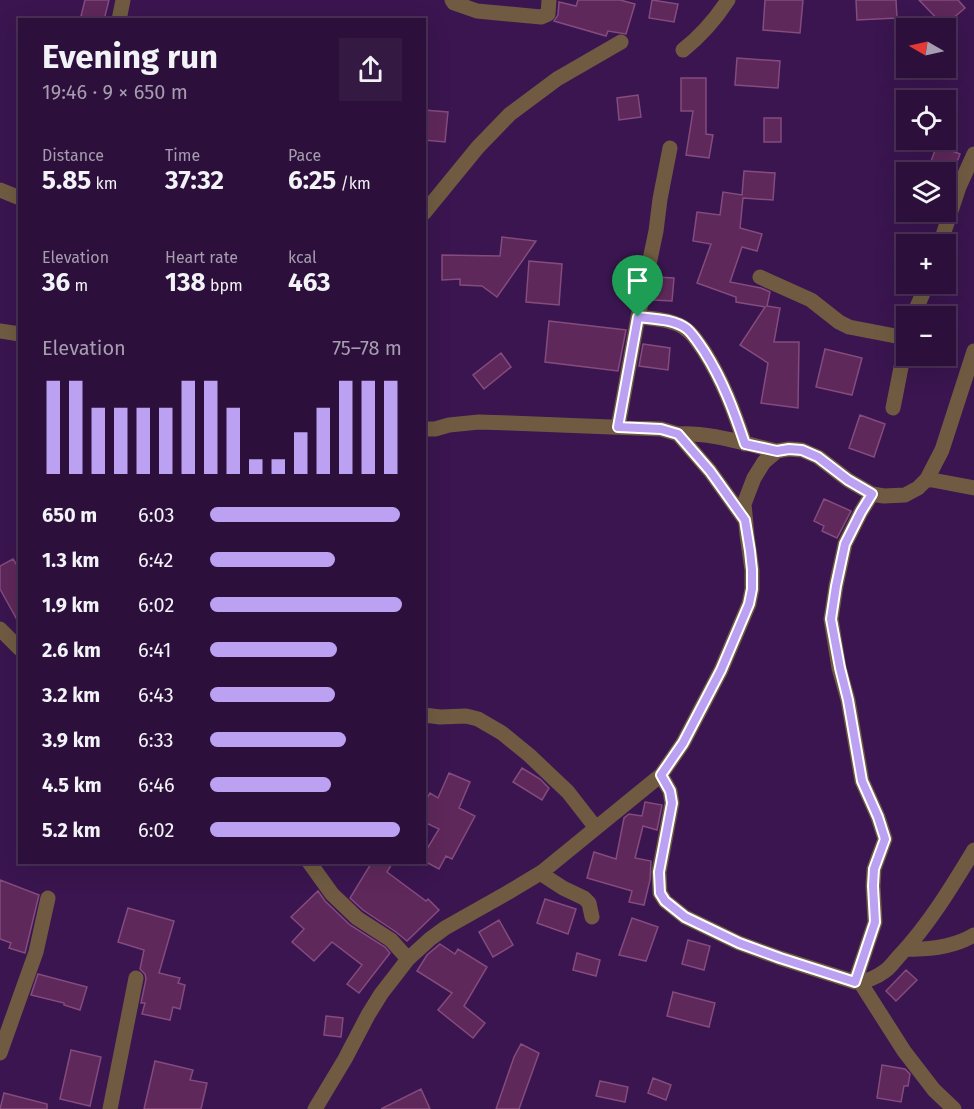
<!DOCTYPE html>
<meta charset="utf-8">
<style>
:root{--surface:#2c103b;--page:#341942;--text:#f1f3f6;--muted:#a69daf;--line:#483055;--accent:#bca0f2}
body{margin:0;font-family:"Fira Sans",sans-serif;background:var(--page);color:var(--text);height:100vh;display:flex;flex-direction:column;font-size:22px;white-space:nowrap}
*{box-sizing:border-box;margin:0}
p{font-size:20px;color:var(--muted)}
.icon{flex:none;width:33px;height:33px;fill:none;stroke:currentColor;stroke-width:2;stroke-linecap:round;stroke-linejoin:round}
.map{position:relative;flex:1;overflow:hidden}
.details{position:absolute;left:18px;top:18px;width:408px;height:846px;display:flex;flex-direction:column;background:var(--surface);border-radius:0px;box-shadow:0 6px 24px #0002,0 0 0 2px var(--line)}
.details>*{flex:none}
.needle{width:39px;rotate:279deg}
.buttons{position:absolute;left:896px;top:18px;display:grid;gap:12px}
.buttons a{display:grid;place-items:center;width:60px;height:60px;border-radius:0px;background:var(--surface);box-shadow:0 6px 24px #0002,0 0 0 2px var(--line);font-size:30px}
.pin{position:absolute;display:grid;place-items:center;width:51px;height:51px;color:#fff;margin:-62px -26px;border-radius:50% 50% 50% 0;rotate:-45deg;box-shadow:0 0 6px #0007}
.pin .icon{rotate:45deg}
.round{display:grid;place-items:center;flex:none;width:63px;height:63px;border-radius:0px;background:var(--page)}
.head{display:flex;align-items:center;justify-content:space-between;height:102px;padding:0 24px}
h1{font-size:33px;font-weight:700;line-height:45px}
.stats{display:grid;grid-template-columns:repeat(3,1fr);gap:9px;height:102px;padding:6px 24px}
.stats div{display:grid;align-content:center}
.stats b{font-size:26px;font-weight:700}
.stats small{font-size:16px;font-weight:400}
.stats p{font-size:16px}
.chart{height:168px;padding:12px 24px}
.chart p{display:flex;justify-content:space-between}
.chart svg{width:100%;height:108px;margin-top:6px;stroke:var(--accent);stroke-width:6}
ul{padding:0 24px;list-style:none;font-size:20px}
li{display:grid;grid-template-columns:96px 72px 1fr;align-items:center;height:45px}
li i{height:15px;border-radius:8px;background:var(--accent)}
.map>svg:first-child{display:block}
</style>
<div class="map">
<svg width="974" height="1109" viewBox="0 0 974 1109">
<rect width="100%" height="100%" fill="#3a154f"/>
<path fill="#5e285a" stroke="#844b7e" stroke-width="1.5" d="M 85,0 L 109,0 L 104,20 L 92,20 L 81,16 Z
M 578,0 L 620,0 L 635,4 L 626,34 L 608,31 L 606,36 L 554,21 L 558,15 L 559,2 L 576,6 Z
M 652,0 L 678,4 L 674,22 L 649,18 Z
M 765,0 L 803,0 L 800,33 L 763,30 Z
M 856,0 L 896,0 L 897,18 L 857,20 Z
M 919,0 L 958,0 L 965,8 L 944,26 Z
M 737,58 L 780,61 L 778,88 L 735,85 Z
M 681,78 L 706,78 L 706,134 L 713,135 L 709,158 L 686,155 L 693,111 L 681,111 Z
M 638,95 L 641,117 L 619,120 L 617,98 Z
M 424,110 L 448,112 L 445,142 L 424,140 Z
M 764,118 L 781,118 L 781,142 L 764,142 Z
M 937,145 L 960,154 L 953,172 L 927,172 Z
M 744,171 L 775,173 L 773,200 L 743,198 L 740,228 L 762,234 L 757,251 L 742,247 L 730,282 L 761,288 L 770,292 L 767,306 L 780,308 L 774,342 L 799,342 L 798,408 L 761,403 L 768,363 L 740,345 L 765,307 L 736,302 L 736,297 L 697,283 L 711,244 L 693,241 L 697,212 L 720,215 L 723,192 L 742,195 Z
M 502,237 L 536,241 L 497,297 L 482,286 L 460,285 L 460,279 L 442,280 L 442,255 L 500,256 Z
M 529,261 L 562,264 L 559,305 L 526,302 Z
M 656,277 L 674,278 L 672,301 L 653,300 Z
M 549,321 L 626,330 L 618,371 L 545,362 Z
M 643,344 L 670,348 L 668,370 L 639,366 Z
M 825,349 L 862,358 L 852,395 L 816,387 Z
M 501,353 L 511,367 L 484,389 L 473,375 Z
M 860,415 L 885,424 L 874,457 L 849,448 Z
M 824,499 L 851,511 L 837,538 L 822,531 L 824,526 L 814,521 Z
M 13,559 L 20,570 L 20,625 L 0,589 L 0,566 Z
M 522,768 L 540,779 L 549,788 L 542,800 L 513,782 Z
M 449,773 L 470,782 L 459,808 L 475,816 L 452,859 L 446,856 L 439,869 L 424,861 L 424,854 L 439,829 L 424,822 L 424,803 L 430,793 L 438,798 Z
M 645,802 L 662,805 L 657,830 L 643,826 L 635,858 L 651,861 L 650,880 L 644,905 L 629,902 L 632,891 L 587,878 L 594,852 L 616,859 L 624,818 L 629,814 L 642,816 Z
M 372,862 L 393,862 L 387,872 L 426,901 L 428,899 L 439,910 L 407,941 L 396,932 L 363,910 L 350,898 Z
M 0,880 L 39,895 L 25,953 L 9,948 L 11,943 L 0,939 Z
M 318,891 L 325,901 L 350,925 L 385,947 L 390,953 L 359,993 L 347,984 L 362,965 L 332,942 L 314,961 L 292,942 L 304,929 L 291,917 Z
M 545,899 L 576,909 L 568,934 L 537,923 Z
M 128,908 L 174,921 L 159,973 L 180,978 L 178,983 L 185,985 L 180,1009 L 173,1007 L 170,1020 L 142,1014 L 145,1003 L 141,1003 L 146,979 L 145,974 L 140,969 L 144,950 L 118,942 Z
M 632,918 L 658,927 L 646,961 L 619,955 Z
M 499,920 L 513,945 L 493,957 L 479,932 Z
M 688,940 L 710,946 L 704,970 L 682,964 Z
M 440,944 L 455,954 L 458,949 L 487,967 L 464,1006 L 485,1023 L 473,1038 L 438,1010 L 452,993 L 417,971 L 427,955 Z
M 577,953 L 600,960 L 596,976 L 573,970 Z
M 906,970 L 917,980 L 896,1001 L 886,991 Z
M 38,974 L 87,987 L 80,1010 L 64,1005 L 64,1003 L 31,995 Z
M 673,992 L 715,1003 L 709,1027 L 667,1016 Z
M 326,1016 L 343,1018 L 341,1037 L 324,1035 Z
M 521,1044 L 539,1053 L 519,1109 L 496,1109 L 514,1057 Z
M 71,1050 L 101,1057 L 90,1106 L 60,1099 Z
M 155,1061 L 193,1070 L 190,1080 L 207,1083 L 201,1109 L 144,1109 Z
M 882,1065 L 905,1069 L 910,1074 L 908,1086 L 904,1086 L 901,1102 L 877,1098 Z
M 653,1078 L 671,1085 L 666,1100 L 648,1093 Z
M 600,1081 L 628,1087 L 625,1102 L 596,1096 Z
M 421,1089 L 430,1109 L 381,1109 Z
M 4,1093 L 47,1104 L 47,1109 L 0,1109 Z"/>
<g fill="none" stroke-linecap="round" stroke-linejoin="round">
<path stroke="#705b42" stroke-width="15" d="M 452,0 L 454,3 L 477,11 L 541,17 L 548,14 L 549,0
M 119,20 L 123,0
M 683,50 C 702,35 715,20 728,0
M 0,190 L 20,198
M 424,213 L 478,147 L 510,114 L 557,79 L 621,42
M 940,244 L 959,187 L 974,154
M 760,277 L 811,300 L 839,322 L 849,327 L 906,338
M 913,316 L 927,284
M 638,317 C 654,319 674,319 687,330 C 694,335 699,344 704,351 C 723,381 734,411 745,444
M 0,331 L 20,334
M 893,408 L 906,342
M 618,427 L 638,317 L 656,231 L 660,199 L 670,148
M 424,429 L 435,429 L 449,425 L 479,422 L 510,423 L 661,429 L 678,434 L 710,471 L 745,520
M 678,434 C 710,432 745,444 777,451
M 927,479 L 974,488
M 0,629 L 20,649
M 424,715 L 440,717 L 466,716 L 478,719 L 502,733 L 529,755 L 568,792 L 596,828
M 661,775 L 670,791 L 672,803 L 659,872 L 660,893 L 665,901 L 685,917 L 739,943 L 780,958 L 855,982 C 864,983 877,977 885,971 C 891,967 896,959 901,954 C 930,923 952,886 974,850
M 309,862 L 332,894 L 357,918 L 391,940 L 408,959
M 540,873 L 563,888 L 584,898 L 589,903 L 592,917
M 906,949 C 929,950 954,947 974,935
M 855,982 L 875,922 L 873,886 L 874,869 L 885,839 L 878,817 L 862,781 L 848,700 L 839,668 L 831,619 L 836,586 L 845,544 L 861,512 L 872,494
M 860,982 L 904,1051 L 934,1090 L 954,1109
M 0,1053 L 36,952 L 48,898
M 110,1109 L 136,978
M 315,1109 L 345,1059 L 368,1015 L 381,994 L 408,959 L 430,939 L 445,928 L 507,893 L 542,872 L 661,775 L 683,743 L 721,670 L 749,604 L 752,589 L 752,570 L 747,535 L 744,504 L 754,478 L 764,462 L 777,451 L 789,449 L 802,450 L 818,457 L 848,480 L 872,494 L 884,496 L 905,495 L 918,488 L 927,479 L 942,450 L 974,351"/>
</g>
<g fill="none" stroke-linecap="round" stroke-linejoin="round">
<defs>
<path id="route" d="M 638,317 C 654,319 674,319 687,329 C 694,335 699,344 704,351 C 723,381 734,411 745,444 L 777,451 L 789,449 L 802,450 L 818,457 L 848,480 L 872,494 L 861,512 L 845,544 L 836,586 L 831,619 L 840,668 L 848,700 L 862,781 L 878,817 L 885,839 L 874,869 L 873,886 L 875,922 L 855,982 L 780,958 L 739,943 L 685,917 L 665,901 L 660,893 L 659,872 L 672,803 L 670,791 L 661,775 L 683,743 L 721,670 L 749,604 L 752,589 L 752,570 L 750,551 L 745,520 L 710,471 L 678,434 L 661,429 L 618,427 Z"/>
</defs>
<use href="#route" stroke="#fff" stroke-width="12"/>
<use href="#route" stroke="#bca0f2" stroke-width="8"/>
</g>
</svg>
<div class="buttons">
<a><svg class="needle" viewBox="-14 -14 28 28"><path d="M0-13l5 13h-10z" fill="#e53935"/><path d="M0 13l5-13h-10z" fill="#a69daf"/></svg></a>
<a><svg class="icon" aria-label="locate" viewBox="0 0 24 24"><circle cx="12" cy="12" r="6"/><path d="M12 2v4M12 18v4M2 12h4M18 12h4"/></svg></a>
<a><svg class="icon" aria-label="layers" viewBox="0 0 24 24"><path d="M12 4l9 5-9 5-9-5zM3 14l9 5 9-5"/></svg></a>
<a>+</a>
<a>−</a>
</div>
<div class="pin" style="left:638px;top:317px;background:#1e9e55"><svg class="icon" aria-label="arrive" viewBox="0 0 24 24"><path d="M6 21V4h12l-3 4 3 4H6"/></svg></div>
<section class="details">
<div class="head"><div><h1>Evening run</h1><p>19:46 · 9 × 650 m</p></div><a class="round"><svg class="icon" aria-label="share" viewBox="0 0 24 24"><path d="M12 15V3M7 8l5-5 5 5M5 13v7h14v-7"/></svg></a></div>
<div class="stats">
<div><p>Distance</p><b>5.85<small> km</small></b></div>
<div><p>Time</p><b>37:32</b></div>
<div><p>Pace</p><b>6:25<small> /km</small></b></div>
</div>
<div class="stats">
<div><p>Elevation</p><b>36<small> m</small></b></div>
<div><p>Heart rate</p><b>138<small> bpm</small></b></div>
<div><p>kcal</p><b>463</b></div>
</div>
<div class="chart"><p><span>Elevation</span>75–78 m</p>
<svg viewBox="0 0 160 44" preserveAspectRatio="none"><path d="M5 44V6M15 44V6M25 44V17M35 44V17M45 44V17M55 44V17M65 44V6M75 44V6M85 44V17M95 44V38M105 44V38M115 44V27M125 44V17M135 44V6M145 44V6M155 44V6"/></svg>
</div>
<ul>
<li><b>650 m</b>6:03<i style="width:99%"></i></li>
<li><b>1.3 km</b>6:42<i style="width:65%"></i></li>
<li><b>1.9 km</b>6:02<i style="width:100%"></i></li>
<li><b>2.6 km</b>6:41<i style="width:66%"></i></li>
<li><b>3.2 km</b>6:43<i style="width:65%"></i></li>
<li><b>3.9 km</b>6:33<i style="width:71%"></i></li>
<li><b>4.5 km</b>6:46<i style="width:63%"></i></li>
<li><b>5.2 km</b>6:02<i style="width:99%"></i></li>
</ul>
</section>
</div>
